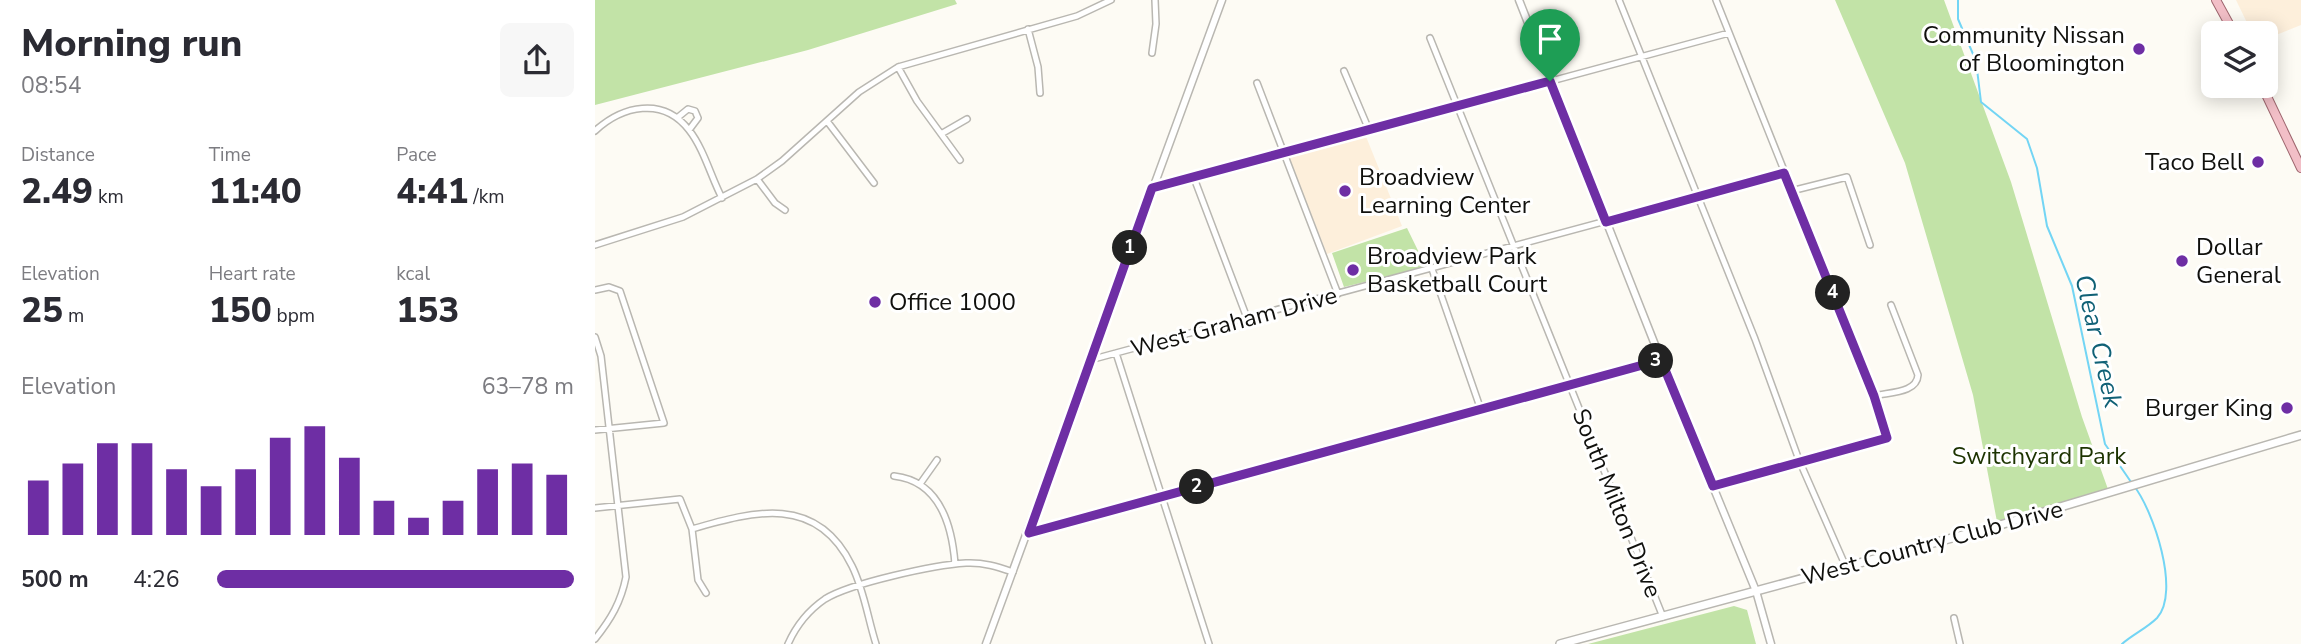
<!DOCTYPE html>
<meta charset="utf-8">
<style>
:root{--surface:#fff;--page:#f7f7f7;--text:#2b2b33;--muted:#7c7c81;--accent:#6e2ea4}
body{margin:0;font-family:"Nunito Sans",sans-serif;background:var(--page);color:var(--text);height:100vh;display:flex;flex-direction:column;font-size:26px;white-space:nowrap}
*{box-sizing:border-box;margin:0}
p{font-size:23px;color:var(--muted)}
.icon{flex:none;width:38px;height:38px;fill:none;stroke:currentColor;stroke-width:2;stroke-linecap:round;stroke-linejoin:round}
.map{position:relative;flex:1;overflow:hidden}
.sheet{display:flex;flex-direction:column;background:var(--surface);width:595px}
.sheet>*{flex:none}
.fabs{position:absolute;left:1606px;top:21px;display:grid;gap:14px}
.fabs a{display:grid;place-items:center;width:77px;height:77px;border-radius:10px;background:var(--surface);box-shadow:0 4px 18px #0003;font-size:35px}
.pin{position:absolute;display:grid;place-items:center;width:60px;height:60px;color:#fff;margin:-72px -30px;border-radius:50% 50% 50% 0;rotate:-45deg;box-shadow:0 0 7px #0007}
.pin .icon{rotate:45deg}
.km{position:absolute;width:35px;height:35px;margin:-18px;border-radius:50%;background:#222;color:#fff;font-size:19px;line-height:35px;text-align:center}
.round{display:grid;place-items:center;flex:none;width:74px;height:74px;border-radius:10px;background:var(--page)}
.summary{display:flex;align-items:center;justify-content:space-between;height:119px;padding:0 21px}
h1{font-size:38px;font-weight:800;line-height:52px}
.stats{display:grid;grid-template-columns:repeat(3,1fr);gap:10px;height:119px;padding:7px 21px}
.stats div{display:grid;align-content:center}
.stats b{font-size:35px;font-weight:800}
.stats small{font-size:19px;font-weight:400}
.stats p{font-size:19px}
.chart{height:196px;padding:14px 21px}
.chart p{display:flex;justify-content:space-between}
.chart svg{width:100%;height:126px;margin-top:7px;stroke:var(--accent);stroke-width:6}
ul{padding:0 21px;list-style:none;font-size:23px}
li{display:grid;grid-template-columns:112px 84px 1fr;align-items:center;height:52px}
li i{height:18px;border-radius:9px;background:var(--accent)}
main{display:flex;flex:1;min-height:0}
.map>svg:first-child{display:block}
</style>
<main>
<section class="sheet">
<div class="summary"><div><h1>Morning run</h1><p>08:54</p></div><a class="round"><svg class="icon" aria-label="share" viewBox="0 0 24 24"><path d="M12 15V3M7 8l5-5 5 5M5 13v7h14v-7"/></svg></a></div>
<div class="stats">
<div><p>Distance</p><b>2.49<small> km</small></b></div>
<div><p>Time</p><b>11:40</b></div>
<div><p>Pace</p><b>4:41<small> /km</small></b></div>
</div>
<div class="stats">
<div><p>Elevation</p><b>25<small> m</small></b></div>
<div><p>Heart rate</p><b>150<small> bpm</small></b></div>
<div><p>kcal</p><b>153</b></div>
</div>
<div class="chart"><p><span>Elevation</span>63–78 m</p>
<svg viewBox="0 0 160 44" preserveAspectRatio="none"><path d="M5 44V25M15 44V19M25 44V12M35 44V12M45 44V21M55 44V27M65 44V21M75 44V10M85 44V6M95 44V17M105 44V32M115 44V38M125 44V32M135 44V21M145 44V19M155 44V23"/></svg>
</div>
<ul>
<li><b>500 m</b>4:26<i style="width:100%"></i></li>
</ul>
</section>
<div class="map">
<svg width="1706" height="644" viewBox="0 0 1706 644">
<rect width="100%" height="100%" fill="#fdfbf4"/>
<path fill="#fdefdb" d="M 1641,0 L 1706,0 L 1706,25 L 1671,39 L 1671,33 L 1657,33 Z
M 770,134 L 807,226 L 732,254 L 693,156 Z"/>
<path fill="#c2e3a7" d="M 0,0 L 360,0 L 362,4 L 213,50 L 0,105 Z
M 1240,0 L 1349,0 L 1416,182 L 1487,417 L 1514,492 L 1403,527 L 1378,395 L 1310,163 Z
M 812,228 L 831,267 L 749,287 L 737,253 Z
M 1139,606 L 1152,610 L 1161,644 L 993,644 Z"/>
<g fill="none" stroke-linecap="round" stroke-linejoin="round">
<path stroke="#73d5f4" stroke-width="2" d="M 1363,0 L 1363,19 L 1381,61 L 1386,102 L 1432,139 L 1442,168 L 1452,226 L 1477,286 L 1510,444 L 1536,482
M 1527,644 C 1537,635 1552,628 1562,618 C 1586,592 1558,510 1539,486"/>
<defs>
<path id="minor" d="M 1024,0 L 1160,339 L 1204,460 L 1251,567
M 433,29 L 443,67 L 445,93
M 835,38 L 1068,617
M 557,53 L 561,24 L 560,0
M 303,67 L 322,101 L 365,160
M 749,71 L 774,130
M 662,83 L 743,294
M 82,118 L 93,109 L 100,111 L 103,118 L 94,130
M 232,121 L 279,183
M 0,131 C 27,106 68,96 94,130 C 109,149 116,177 127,198
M 346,134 L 372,119
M 599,178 L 652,318
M 162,179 L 180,203 L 190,210
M 557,189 L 1134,33
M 1196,191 L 1252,177 L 1275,245
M 0,245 L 88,217 L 162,179 L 187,161 L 264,92 L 303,67 L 482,16 L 516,0
M 837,269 L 886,410
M 0,290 L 14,287 L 25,291 L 69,423 L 0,430
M 0,337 L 6,356 L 31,577 C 26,602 16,619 0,639
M 521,353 L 614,644
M 495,360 L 1189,173
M 1279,396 C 1295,392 1322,393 1323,375 L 1296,305
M 299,476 C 345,481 357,525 360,564
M 325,484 L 342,460
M 1118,486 L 1292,438 L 1279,396 L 1121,0
M 0,508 L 85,499 L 97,529 L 103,580 L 111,593
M 97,529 C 159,511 222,494 257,566 C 269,590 273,619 281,644
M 434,533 L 1066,360
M 1359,618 L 1365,644
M 193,644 C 201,626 214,610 230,599 C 256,583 339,565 371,563 C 388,562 403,567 418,572"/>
<path id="tertiary" d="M 924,0 L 1066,360 L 1161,591 L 1176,644
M 391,644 L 627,0"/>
<path id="secondary" d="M 965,644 L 1405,525 L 1706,435"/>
<path id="primary" d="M 1621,0 L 1639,33
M 1667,86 L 1706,168"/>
</defs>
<use href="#minor" stroke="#b9b7b1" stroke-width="8"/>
<use href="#tertiary" stroke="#b9b7b1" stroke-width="9"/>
<use href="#secondary" stroke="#b9b7b1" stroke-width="10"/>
<use href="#primary" stroke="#9e666e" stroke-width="10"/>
<use href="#minor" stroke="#fff" stroke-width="5"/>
<use href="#tertiary" stroke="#fff" stroke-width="6"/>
<use href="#secondary" stroke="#fff" stroke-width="7"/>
<use href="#primary" stroke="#f2bfc7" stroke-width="8"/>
</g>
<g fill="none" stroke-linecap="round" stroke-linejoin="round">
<defs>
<path id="route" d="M 955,81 L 1011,222 L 1189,173 L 1279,396 L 1292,438 L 1118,486 L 1066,360 L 434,533 L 557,188 Z"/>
</defs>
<use href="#route" stroke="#fff" stroke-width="14"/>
<use href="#route" stroke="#6e2ea4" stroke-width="9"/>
</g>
<g fill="#6e2ea4" stroke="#fff" stroke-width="2.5">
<circle cx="1544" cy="49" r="7"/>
<circle cx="1663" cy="162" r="7"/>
<circle cx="750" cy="191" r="7"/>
<circle cx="1587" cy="261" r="7"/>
<circle cx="758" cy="270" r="7"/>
<circle cx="280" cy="302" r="7"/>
<circle cx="1692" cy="408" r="7"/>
</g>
<g text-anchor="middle" stroke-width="6" stroke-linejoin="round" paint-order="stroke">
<g font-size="24" fill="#10100d" stroke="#fff" text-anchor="start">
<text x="1530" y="43" text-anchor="end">Community Nissan<tspan x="1530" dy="28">of Bloomington</tspan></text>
<text x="1649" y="170" text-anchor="end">Taco Bell</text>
<text x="764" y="185">Broadview<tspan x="764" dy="28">Learning Center</tspan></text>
<text x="1601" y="255">Dollar<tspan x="1601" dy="28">General</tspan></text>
<text x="772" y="264">Broadview Park<tspan x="772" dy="28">Basketball Court</tspan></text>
<text x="294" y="310">Office 1000</text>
<text x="1678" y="416" text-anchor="end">Burger King</text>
</g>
<g font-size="24" fill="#10100d" stroke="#fff">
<text transform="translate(639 322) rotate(-15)" y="8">West Graham Drive</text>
<text transform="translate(1022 503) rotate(68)" y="8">South Milton Drive</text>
<text transform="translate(1337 543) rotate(-15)" y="8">West Country Club Drive</text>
</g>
<g font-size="24" fill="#1c3301" stroke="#fff">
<text x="1444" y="464">Switchyard Park</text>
</g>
<g font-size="26" font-style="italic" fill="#106176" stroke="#fff">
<text transform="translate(1504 341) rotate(77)" y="9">Clear Creek</text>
</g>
</g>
</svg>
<div class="fabs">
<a><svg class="icon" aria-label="layers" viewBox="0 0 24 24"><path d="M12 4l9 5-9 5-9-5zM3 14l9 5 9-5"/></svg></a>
</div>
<div class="pin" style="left:955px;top:81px;background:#1e9e55"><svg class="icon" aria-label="arrive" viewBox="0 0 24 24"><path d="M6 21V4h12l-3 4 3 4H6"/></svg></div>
<b class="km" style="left:535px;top:248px">1</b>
<b class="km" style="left:602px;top:487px">2</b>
<b class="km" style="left:1061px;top:361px">3</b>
<b class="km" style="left:1238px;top:293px">4</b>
</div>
</main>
